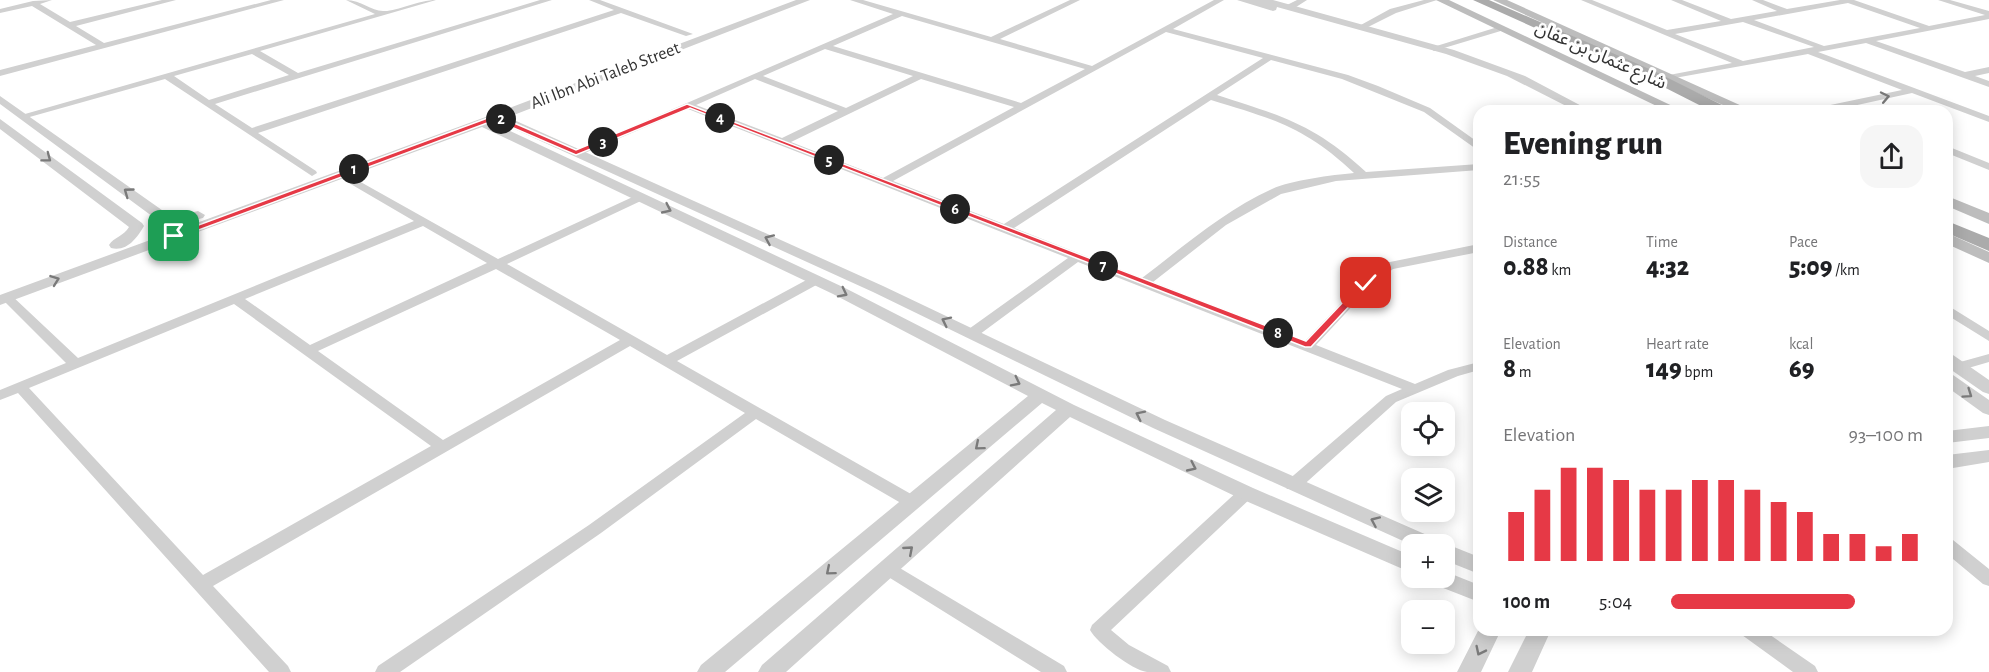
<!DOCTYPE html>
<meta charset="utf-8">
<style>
:root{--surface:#fff;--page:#f6f6f6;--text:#202124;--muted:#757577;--accent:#e63946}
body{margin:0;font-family:"Alegreya Sans","Noto Sans Arabic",sans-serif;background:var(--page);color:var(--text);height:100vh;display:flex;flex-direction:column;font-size:22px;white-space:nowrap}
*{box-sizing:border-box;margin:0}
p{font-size:20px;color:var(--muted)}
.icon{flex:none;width:33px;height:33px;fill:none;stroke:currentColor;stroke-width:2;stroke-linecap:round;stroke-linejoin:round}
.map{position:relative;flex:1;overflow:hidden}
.panel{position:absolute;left:1473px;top:105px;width:480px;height:531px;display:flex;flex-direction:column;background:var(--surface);border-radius:18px;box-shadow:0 3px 15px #0003}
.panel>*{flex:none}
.controls{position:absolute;left:1401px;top:402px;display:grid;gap:12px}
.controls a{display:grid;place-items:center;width:54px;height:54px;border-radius:12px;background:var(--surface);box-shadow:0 3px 15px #0003;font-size:30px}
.pin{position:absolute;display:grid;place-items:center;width:51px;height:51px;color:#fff;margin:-26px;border-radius:12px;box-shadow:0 3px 9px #0006}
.km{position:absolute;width:30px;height:30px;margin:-15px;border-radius:50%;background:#222;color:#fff;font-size:16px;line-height:30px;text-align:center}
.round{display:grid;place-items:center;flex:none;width:63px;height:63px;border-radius:18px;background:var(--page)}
.head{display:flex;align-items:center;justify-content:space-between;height:102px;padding:0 30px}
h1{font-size:33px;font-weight:800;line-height:45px}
.metrics{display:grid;grid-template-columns:repeat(3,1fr);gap:9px;height:102px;padding:6px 30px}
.metrics div{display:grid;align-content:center}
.metrics b{font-size:26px;font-weight:800}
.metrics small{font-size:16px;font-weight:400}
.metrics p{font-size:16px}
.chart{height:168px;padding:12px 30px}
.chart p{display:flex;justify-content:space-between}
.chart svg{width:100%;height:108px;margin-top:6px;stroke:var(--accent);stroke-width:6}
ul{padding:0 30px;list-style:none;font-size:20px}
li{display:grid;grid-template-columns:96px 72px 1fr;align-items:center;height:45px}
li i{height:15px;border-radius:8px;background:var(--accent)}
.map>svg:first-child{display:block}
</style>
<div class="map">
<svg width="1989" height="672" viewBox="0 0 1989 672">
<rect width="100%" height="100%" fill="#fff"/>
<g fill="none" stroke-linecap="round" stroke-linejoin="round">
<path fill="#d0d0d0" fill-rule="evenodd" d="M 52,0 L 40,4 L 70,22 L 162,0 L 176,0 L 76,26 L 104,43 L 271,0 L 284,0 L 0,76 L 0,70 L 96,45 L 32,6 L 0,13 L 0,9 L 33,1 Z
M 346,0 C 361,0 371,11 383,11 C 396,12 418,0 436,0 L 260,51 L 298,73 L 540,0 L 552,0 L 215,104 L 252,128 L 614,10 L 589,0 L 600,0 L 693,34 L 686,36 L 621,13 L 258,133 L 316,171 L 317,173 L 312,176 L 165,79 L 26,118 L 18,116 L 375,14 ZM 252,54 L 289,75 L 209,100 L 174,76 Z
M 850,0 L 863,0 L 991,37 L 1070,0 L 1080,0 L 1000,39 L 1092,66 L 1214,0 L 1224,0 L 1173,29 L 1348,75 L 1378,86 L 1430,108 L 1479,143 L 1479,151 L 1424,112 L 1342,79 L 1271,60 L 1217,95 C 1282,116 1314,124 1366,172 L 1479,164 L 1479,170 L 1336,181 L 1281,194 L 1226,225 L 1153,282 L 1305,341 L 1363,280 L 1385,263 L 1479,244 L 1479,252 L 1393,269 L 1371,286 L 1316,345 L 1415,384 L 1448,370 L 1479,362 L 1479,370 L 1458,376 L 1396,402 L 1299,489 L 1287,489 L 1285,485 L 1287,481 L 1386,396 L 1402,389 L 1078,262 L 976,337 L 966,337 L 964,334 L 966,331 L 1068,258 L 688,109 L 580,155 L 572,155 L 571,153 L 893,14 ZM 902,16 L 1085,69 L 1021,103 L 833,46 ZM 1166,32 L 1263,58 L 1004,224 L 893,181 ZM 825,49 L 913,76 L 846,108 L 763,76 ZM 755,79 L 838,111 L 782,138 L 696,105 ZM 921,79 L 1014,107 L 883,178 L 791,142 ZM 1211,100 C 1273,119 1305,127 1354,173 C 1332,175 1292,180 1272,189 C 1225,210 1183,247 1142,278 L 1014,228 Z
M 1297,0 L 1307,0 L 1293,9 L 1287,9 L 1287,5 Z
M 1424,0 L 1437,0 L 1396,13 L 1366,28 L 1359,26 L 1390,9 Z
M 1581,0 L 1592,0 L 1667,30 L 1721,21 L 1671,0 L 1682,0 L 1731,19 L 1777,11 L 1752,0 L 1763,0 L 1787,9 L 1840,0 L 1854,0 L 1929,26 L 1985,15 L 1938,0 L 1950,0 L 1989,11 L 1989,19 L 1876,41 L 1965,72 L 1989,67 L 1989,73 L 1975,76 L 1989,81 L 1989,87 L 1866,43 L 1818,52 L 1989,116 L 1989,122 L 1912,93 L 1830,111 L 1811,111 L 1816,108 L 1902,90 L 1808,54 L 1669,79 L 1669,75 L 1732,63 ZM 1848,3 L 1920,28 L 1824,46 L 1754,20 ZM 1743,22 L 1814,47 L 1743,61 L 1675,34 Z
M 1501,26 L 1505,28 L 1504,30 L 1434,51 L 1430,48 Z
M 1947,146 L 1989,163 L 1989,170 L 1947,153 Z
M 341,171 L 498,259 L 637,195 L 645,195 L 645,199 L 507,264 L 667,355 L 812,277 L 820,277 L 822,280 L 820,283 L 677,361 L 918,498 L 920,502 L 918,506 L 912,508 L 906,506 L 756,419 L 601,533 L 400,672 L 375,672 L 378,666 L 589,525 L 745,413 L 630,346 L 213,586 L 288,666 L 291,672 L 269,672 L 18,393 L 0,400 L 0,390 L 66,363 L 0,297 L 6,294 L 11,295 L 78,358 L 414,221 L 337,176 L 337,172 ZM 423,226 L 487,263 L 310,345 L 245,299 ZM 496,269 L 620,340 L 443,440 L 318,351 ZM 234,304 L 431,446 L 203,575 L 29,388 Z
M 1947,305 L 1989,331 L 1989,341 L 1947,315 Z
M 1989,354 L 1989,362 L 1958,371 L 1951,367 L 1953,364 Z
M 1246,487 L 1252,489 L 1254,493 L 1252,497 L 1111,630 L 1129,645 L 1168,666 L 1171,672 C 1163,672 1154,672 1147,672 C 1132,670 1097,643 1090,630 L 1092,625 L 1240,489 Z
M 1947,538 L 1953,540 L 1989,569 L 1989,586 L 1983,584 L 1947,554 Z
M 888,561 L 1064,666 L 1067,672 L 1041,672 L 882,573 L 879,568 L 882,563 Z
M 1740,630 L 1763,630 L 1815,666 L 1818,672 L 1793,672 L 1742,635 Z"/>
<path fill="#d0d0d0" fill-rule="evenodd" d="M 796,0 L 810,0 L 493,123 L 845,288 L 1074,405 L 1253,488 L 1412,556 L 1412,573 L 1239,498 L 1070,417 L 786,672 L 758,672 L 762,665 L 1056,410 L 1042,403 L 725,672 L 697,672 L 701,665 L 1028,396 L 833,294 L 482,127 L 0,305 L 0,295 L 491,115 Z
M 1237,0 L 1273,0 L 1454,50 L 1525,76 L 1591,111 L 1576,111 L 1507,76 L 1446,54 L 1277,7 L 1276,10 L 1273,11 Z
M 0,96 L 169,215 L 178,216 L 198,211 L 205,215 L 203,218 L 178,224 L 160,222 L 0,104 Z
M 0,119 L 142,223 L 144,226 C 137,238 127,252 111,248 L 109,245 C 114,237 124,236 129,227 L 0,129 Z
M 514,120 L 883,286 L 1165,420 L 1436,539 L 1439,544 L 1412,545 L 1153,428 L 873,292 L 510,127 L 508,124 Z
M 1947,354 L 1953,355 L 1989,380 L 1989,394 L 1983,392 L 1947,367 Z
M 1947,374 L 1953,375 L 1989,400 L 1989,415 L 1983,413 L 1947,387 Z
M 1989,426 L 1989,438 L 1947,443 L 1947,431 Z
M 1989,450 L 1989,462 L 1947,469 L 1947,455 Z
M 1444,543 L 1479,557 L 1479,574 L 1444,560 L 1444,544 L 1440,544 Z
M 1444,571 L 1479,585 L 1479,602 L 1433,584 L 1431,578 L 1444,578 Z
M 1479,629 L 1501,630 L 1481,672 L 1457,672 Z
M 1529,630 L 1551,630 L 1532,672 L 1508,672 Z"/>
<path fill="#bdbdbd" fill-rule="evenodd" d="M 1436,0 L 1449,0 L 1683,111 L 1667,111 Z
M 1493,0 L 1507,0 L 1753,111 L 1736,111 Z
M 1947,196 L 1989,213 L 1989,224 L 1947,206 Z
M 1947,233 L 1989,252 L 1989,263 L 1947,244 Z"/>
<path fill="#ababab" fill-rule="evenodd" d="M 1473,0 L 1489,0 L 1654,71 L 1728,108 L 1731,111 L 1711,111 L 1644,77 Z
M 1947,221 L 1989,238 L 1989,251 L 1947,233 Z"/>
</g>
<defs><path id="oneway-chevron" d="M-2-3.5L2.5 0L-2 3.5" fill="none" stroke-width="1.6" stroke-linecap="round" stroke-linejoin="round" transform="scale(1.5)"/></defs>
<g stroke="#7a7a7a">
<use href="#oneway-chevron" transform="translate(1885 97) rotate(-12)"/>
<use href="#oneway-chevron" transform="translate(47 158) rotate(37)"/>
<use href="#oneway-chevron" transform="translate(128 192) rotate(-144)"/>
<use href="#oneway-chevron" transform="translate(667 209) rotate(25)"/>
<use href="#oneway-chevron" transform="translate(769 239) rotate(-156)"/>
<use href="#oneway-chevron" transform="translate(55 280) rotate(-20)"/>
<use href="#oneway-chevron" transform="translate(843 293) rotate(27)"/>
<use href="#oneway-chevron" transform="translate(946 321) rotate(-154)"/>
<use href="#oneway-chevron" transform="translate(1016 382) rotate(27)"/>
<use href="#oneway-chevron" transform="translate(1968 394) rotate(35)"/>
<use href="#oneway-chevron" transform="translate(1140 415) rotate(-154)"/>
<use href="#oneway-chevron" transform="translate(979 446) rotate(140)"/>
<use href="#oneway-chevron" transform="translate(1192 467) rotate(25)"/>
<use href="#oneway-chevron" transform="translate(1375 521) rotate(-156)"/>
<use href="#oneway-chevron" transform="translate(909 550) rotate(-41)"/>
<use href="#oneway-chevron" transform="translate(830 571) rotate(140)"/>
<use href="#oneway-chevron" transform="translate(1480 651) rotate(116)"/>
</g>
<path fill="#e63946" stroke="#fff" stroke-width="1.5" d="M 687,104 L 1306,341 L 1363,281 L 1371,283 L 1311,347 L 1305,347 L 690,108 L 576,155 L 495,120 L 177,238 L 169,236 L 493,116 L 498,116 L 576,150 Z"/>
<g text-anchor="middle" stroke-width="6" stroke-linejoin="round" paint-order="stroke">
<g font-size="18" fill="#333" stroke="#fff">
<text transform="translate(1601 55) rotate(24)" y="6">شارع عثمان بن عفان</text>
<text transform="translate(605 75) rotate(-21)" y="6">Ali Ibn Abi Taleb Street</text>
</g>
</g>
</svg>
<div class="controls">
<a><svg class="icon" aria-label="locate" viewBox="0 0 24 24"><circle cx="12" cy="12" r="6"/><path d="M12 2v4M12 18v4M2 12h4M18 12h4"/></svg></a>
<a><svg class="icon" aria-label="layers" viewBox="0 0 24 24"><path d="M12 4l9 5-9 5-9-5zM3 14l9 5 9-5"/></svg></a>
<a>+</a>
<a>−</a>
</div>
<div class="pin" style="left:174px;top:236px;background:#1e9e55"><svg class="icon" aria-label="arrive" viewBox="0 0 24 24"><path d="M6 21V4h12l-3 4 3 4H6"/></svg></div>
<div class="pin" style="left:1366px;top:283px;background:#d93025"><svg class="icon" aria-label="check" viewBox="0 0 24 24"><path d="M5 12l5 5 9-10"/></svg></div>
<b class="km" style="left:354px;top:169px">1</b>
<b class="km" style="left:501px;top:119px">2</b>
<b class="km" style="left:603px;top:142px">3</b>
<b class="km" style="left:720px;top:118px">4</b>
<b class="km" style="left:829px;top:160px">5</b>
<b class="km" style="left:955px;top:209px">6</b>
<b class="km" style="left:1103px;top:266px">7</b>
<b class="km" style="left:1278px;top:333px">8</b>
<section class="panel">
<div class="head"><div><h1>Evening run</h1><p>21:55</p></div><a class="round"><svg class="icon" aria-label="share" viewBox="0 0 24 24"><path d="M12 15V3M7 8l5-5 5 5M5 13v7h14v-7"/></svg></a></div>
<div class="metrics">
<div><p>Distance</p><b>0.88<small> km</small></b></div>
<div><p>Time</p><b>4:32</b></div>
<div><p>Pace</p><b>5:09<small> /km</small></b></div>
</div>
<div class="metrics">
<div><p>Elevation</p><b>8<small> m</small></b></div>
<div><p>Heart rate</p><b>149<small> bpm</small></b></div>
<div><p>kcal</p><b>69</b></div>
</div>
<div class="chart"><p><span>Elevation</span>93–100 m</p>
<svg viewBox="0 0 160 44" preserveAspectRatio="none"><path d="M5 44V24M15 44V15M25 44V6M35 44V6M45 44V11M55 44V15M65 44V15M75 44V11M85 44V11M95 44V15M105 44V20M115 44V24M125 44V33M135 44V33M145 44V38M155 44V33"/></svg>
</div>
<ul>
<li><b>100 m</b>5:04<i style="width:73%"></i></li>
</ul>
</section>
</div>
